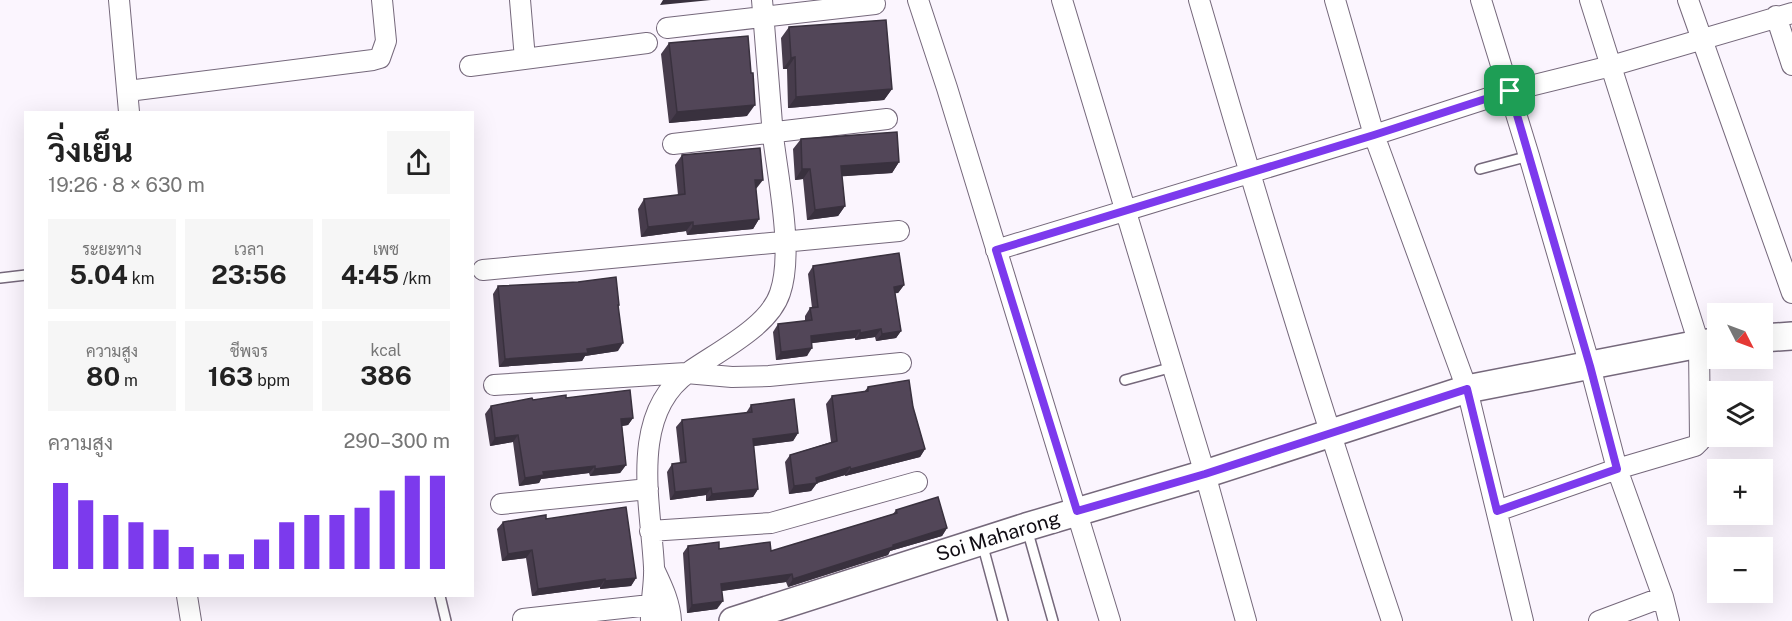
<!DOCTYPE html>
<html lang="th">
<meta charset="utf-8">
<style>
:root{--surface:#fff;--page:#f6f6f6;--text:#222;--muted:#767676;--accent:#7c3aed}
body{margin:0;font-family:"Public Sans",Sarabun,sans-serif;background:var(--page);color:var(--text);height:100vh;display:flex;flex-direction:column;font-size:22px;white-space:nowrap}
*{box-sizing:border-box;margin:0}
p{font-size:20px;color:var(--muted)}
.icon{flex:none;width:33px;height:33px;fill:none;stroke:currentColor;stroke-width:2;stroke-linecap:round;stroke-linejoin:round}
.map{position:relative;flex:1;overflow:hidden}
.details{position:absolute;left:24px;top:111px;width:450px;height:486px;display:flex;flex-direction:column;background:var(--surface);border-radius:0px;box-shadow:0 6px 24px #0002}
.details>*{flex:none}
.needle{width:39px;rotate:132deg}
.controls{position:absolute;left:1707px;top:303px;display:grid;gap:12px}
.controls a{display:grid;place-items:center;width:66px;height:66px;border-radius:0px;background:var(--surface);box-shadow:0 6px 24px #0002;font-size:30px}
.pin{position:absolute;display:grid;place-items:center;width:51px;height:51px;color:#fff;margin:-26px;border-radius:12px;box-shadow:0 3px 9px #0006}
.round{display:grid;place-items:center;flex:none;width:63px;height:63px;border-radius:0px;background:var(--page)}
.headline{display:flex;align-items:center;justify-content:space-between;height:102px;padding:0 24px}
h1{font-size:33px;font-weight:700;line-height:45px}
.stats{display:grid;grid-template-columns:repeat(3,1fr);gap:9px;height:102px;padding:6px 24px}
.stats div{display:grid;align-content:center;border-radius:0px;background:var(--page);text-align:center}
.stats b{font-size:26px;font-weight:700}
.stats small{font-size:16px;font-weight:400}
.stats p{font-size:16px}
.chart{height:168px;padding:12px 24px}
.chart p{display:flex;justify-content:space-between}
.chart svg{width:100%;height:108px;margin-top:6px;stroke:var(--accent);stroke-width:6}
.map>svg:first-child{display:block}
</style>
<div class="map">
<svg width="1792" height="621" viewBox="0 0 1792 621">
<rect width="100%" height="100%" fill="#fbf5fe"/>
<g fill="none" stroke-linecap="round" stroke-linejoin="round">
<defs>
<path id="lane" d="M 1480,169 L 1529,156
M 0,278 L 26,275
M 1125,380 L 1173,367
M 1027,529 L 1053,621
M 982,543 L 1003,621
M 440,596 L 446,621"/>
<path id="street" d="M 119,0 L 129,112
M 520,0 L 525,59
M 918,0 L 947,88 L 1110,621
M 1062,0 L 1205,474 L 1246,621
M 1199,0 C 1259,208 1323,415 1392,621
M 1335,0 L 1374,135 L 1467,389 L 1523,621
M 1481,0 L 1529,156 L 1590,366 L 1617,469 L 1663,597 L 1669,621
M 1688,0 L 1792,293
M 1776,16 L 1792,65
M 667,28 L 875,4
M 470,66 L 647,43
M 128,91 L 373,60 L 380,58 L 386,41 L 382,0
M 673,144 L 887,119
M 996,250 L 1374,135 L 1510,91 L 1611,66 L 1792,13
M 483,270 L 899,231
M 494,385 L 686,373 L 732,377 L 769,376 L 901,363
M 501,504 L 648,489
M 1497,511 L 1617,469 L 1695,446 L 1700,441 L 1699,344 L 1590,0
M 650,531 L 771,523 L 917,482
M 654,569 C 662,586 670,602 671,621
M 187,596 L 191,621
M 523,619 L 650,605
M 651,621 C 650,603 655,585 654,567 C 651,505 628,414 689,372 C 717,352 769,327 780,293 C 794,253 778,179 773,136 C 769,90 766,45 762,0
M 1599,621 L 1663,597"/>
<path id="secondary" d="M 1762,338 L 1792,336
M 733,621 L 1026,527 L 1205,474 L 1467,389 L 1699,344 L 1718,342"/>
</defs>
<use href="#lane" stroke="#75687b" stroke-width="12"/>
<use href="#street" stroke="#75687b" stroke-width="22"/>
<use href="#secondary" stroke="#75687b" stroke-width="30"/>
<use href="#lane" stroke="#fff" stroke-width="9"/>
<use href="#street" stroke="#fff" stroke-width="20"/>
<use href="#secondary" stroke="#fff" stroke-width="27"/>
</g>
<path fill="#473c4c" d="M 789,27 L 892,89 L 884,100 L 788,108 L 787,69 L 783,69 L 781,38 Z
M 669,43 L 751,73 L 747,116 L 669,123 L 661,54 Z
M 801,139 L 899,162 L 892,173 L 842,176 L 845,206 L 838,216 L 807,220 L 803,179 L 795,180 L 793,149 Z
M 682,155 L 756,189 L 759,219 L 753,229 L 687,235 L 686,231 L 641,237 L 638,209 L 644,199 L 678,195 L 675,165 Z
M 813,266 L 904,285 L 898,293 L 895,293 L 901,331 L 896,338 L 876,341 L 875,337 L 855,340 L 855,338 L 811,343 L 807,356 L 776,360 L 773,332 L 778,324 L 805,321 L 805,316 L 810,308 L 812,308 L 808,274 Z
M 498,286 L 619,305 L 618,307 L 618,351 L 585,356 L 582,361 L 499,367 L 493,294 Z
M 868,387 L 913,407 L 925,449 L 920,457 L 845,476 L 845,475 L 817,483 L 811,491 L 789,494 L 785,462 L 790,455 L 831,442 L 826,404 L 832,396 L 864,392 Z
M 566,398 L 633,418 L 628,425 L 622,426 L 626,465 L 620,473 L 590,476 L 589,473 L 541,479 L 539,483 L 519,486 L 513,442 L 490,446 L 485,414 L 491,406 L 533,400 Z
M 751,405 L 798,433 L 793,441 L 753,446 L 758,489 L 753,497 L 706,501 L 706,495 L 670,500 L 667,472 L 672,464 L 680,463 L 676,427 L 682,420 L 746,413 Z
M 896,510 L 947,528 L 942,536 L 890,551 L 888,555 L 788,587 L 786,582 L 721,591 L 717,609 L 687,613 L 683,553 L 688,546 L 719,549 L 771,551 L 893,514 Z
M 546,519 L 636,578 L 631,586 L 600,589 L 600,587 L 532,596 L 526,558 L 502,561 L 497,529 L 503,522 Z"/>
<path fill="#39313e" d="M 663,0 L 711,0 L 660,5 Z
M 795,57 L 787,69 L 783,69 L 791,58 Z
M 892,89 L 884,100 L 788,108 L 796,97 Z
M 755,105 L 747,116 L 669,123 L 677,112 Z
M 899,162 L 892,173 L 833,177 L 841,166 Z
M 802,169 L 810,169 L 803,179 L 795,180 Z
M 755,180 L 763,180 L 756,189 Z
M 845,206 L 838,216 L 807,220 L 815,210 Z
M 759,219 L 753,229 L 687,235 L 693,226 Z
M 693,222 L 686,231 L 641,237 L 648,227 Z
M 904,285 L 898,293 L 889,294 L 894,287 Z
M 881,329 L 875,337 L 855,340 L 860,333 Z
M 860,330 L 855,338 L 805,344 L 811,336 Z
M 901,331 L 896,338 L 876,341 L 882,334 Z
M 623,343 L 618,351 L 585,356 L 582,361 L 499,367 L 505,359 L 587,349 Z
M 812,348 L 807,356 L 776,360 L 781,352 Z
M 633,418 L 628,425 L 615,427 L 621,419 Z
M 798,433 L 793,441 L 747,447 L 753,439 Z
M 518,435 L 513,442 L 490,446 L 495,438 Z
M 925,449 L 920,457 L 845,476 L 851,469 Z
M 626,465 L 620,473 L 590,476 L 595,469 Z
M 595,466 L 589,473 L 541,479 L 539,483 L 519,486 L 525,478 L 543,472 Z
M 850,467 L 845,475 L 817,483 L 811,491 L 789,494 L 794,486 L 816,478 Z
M 711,488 L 706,495 L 670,500 L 675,492 Z
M 758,489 L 753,497 L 706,501 L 712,494 Z
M 947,528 L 942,536 L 890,551 L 888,555 L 788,587 L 793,579 L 893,545 Z
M 532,550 L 526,558 L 502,561 L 508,554 Z
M 792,574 L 786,582 L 715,592 L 721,584 Z
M 636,578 L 631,586 L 600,589 L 605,581 Z
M 605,579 L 600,587 L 532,596 L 538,589 Z
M 723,601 L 717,609 L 687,613 L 692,605 Z"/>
<path fill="#524658" stroke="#39313e" stroke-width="1.5" d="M 886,20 L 892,89 L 796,97 L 795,57 L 791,58 L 789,27 Z
M 748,36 L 751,73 L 753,73 L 755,105 L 677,112 L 669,43 Z
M 897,132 L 899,162 L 841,166 L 845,206 L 815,210 L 810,169 L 802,169 L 801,139 Z
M 760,148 L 763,180 L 755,180 L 759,219 L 693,226 L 693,222 L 648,227 L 644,199 L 685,194 L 682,155 Z
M 899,253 L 904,285 L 894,287 L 901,331 L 882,334 L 881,329 L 860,333 L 860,330 L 811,336 L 812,348 L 781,352 L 778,324 L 812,320 L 810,308 L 818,307 L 813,266 Z
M 616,277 L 619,305 L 618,305 L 623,343 L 587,349 L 588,353 L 505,359 L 498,286 L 578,282 Z
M 909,380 L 913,407 L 925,449 L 851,469 L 850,467 L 816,478 L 817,483 L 794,486 L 790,455 L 837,441 L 832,396 L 868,391 L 868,387 Z
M 630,390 L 633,418 L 621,419 L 626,465 L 595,469 L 595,466 L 543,472 L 544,475 L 525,478 L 518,435 L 495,438 L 491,406 L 532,398 L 533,400 L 566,395 L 566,398 Z
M 794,399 L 798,433 L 753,439 L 758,489 L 712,494 L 711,488 L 675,492 L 672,464 L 686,462 L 682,420 L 752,412 L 751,405 Z
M 938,497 L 947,528 L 893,545 L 893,547 L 793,579 L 792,574 L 721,584 L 723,601 L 692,605 L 688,546 L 719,542 L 719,549 L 770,542 L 771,551 L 897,513 L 896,510 Z
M 626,507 L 636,578 L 605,581 L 605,579 L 538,589 L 532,550 L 508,554 L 503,522 L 546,515 L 546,519 Z"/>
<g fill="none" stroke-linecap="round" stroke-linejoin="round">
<defs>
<path id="route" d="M 1510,91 L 1590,366 L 1617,469 L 1497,511 L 1467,389 L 1205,474 L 1077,511 L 996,250 L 1374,135 Z"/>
</defs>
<use href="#route" stroke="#fff" stroke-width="12"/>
<use href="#route" stroke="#7c3aed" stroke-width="8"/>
</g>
<g text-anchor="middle" stroke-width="6" stroke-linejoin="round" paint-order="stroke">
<g font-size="20" fill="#100c13" stroke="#fff">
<text transform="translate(998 536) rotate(-17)" y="7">Soi Maharong</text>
</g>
</g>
</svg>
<div class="controls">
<a><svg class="needle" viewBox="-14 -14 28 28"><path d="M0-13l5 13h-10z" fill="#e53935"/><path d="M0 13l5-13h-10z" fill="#767676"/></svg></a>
<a><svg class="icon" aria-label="layers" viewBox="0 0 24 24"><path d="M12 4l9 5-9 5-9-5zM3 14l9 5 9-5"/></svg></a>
<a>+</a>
<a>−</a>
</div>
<div class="pin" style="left:1510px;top:91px;background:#1e9e55"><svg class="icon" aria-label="arrive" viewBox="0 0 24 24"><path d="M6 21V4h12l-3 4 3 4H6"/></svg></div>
<section class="details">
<div class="headline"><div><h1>วิ่งเย็น</h1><p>19:26 · 8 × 630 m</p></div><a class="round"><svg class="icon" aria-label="share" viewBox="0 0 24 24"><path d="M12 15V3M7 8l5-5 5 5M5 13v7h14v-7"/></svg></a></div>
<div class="stats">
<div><p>ระยะทาง</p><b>5.04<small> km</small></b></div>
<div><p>เวลา</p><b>23:56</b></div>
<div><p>เพซ</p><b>4:45<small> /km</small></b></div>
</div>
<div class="stats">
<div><p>ความสูง</p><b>80<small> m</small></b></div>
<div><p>ชีพจร</p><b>163<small> bpm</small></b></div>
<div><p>kcal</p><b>386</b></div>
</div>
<div class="chart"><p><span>ความสูง</span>290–300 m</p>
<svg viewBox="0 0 160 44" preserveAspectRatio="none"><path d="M5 44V9M15 44V16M25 44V22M35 44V25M45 44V28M55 44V35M65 44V38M75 44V38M85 44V32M95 44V25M105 44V22M115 44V22M125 44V19M135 44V12M145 44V6M155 44V6"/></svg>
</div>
</section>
</div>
